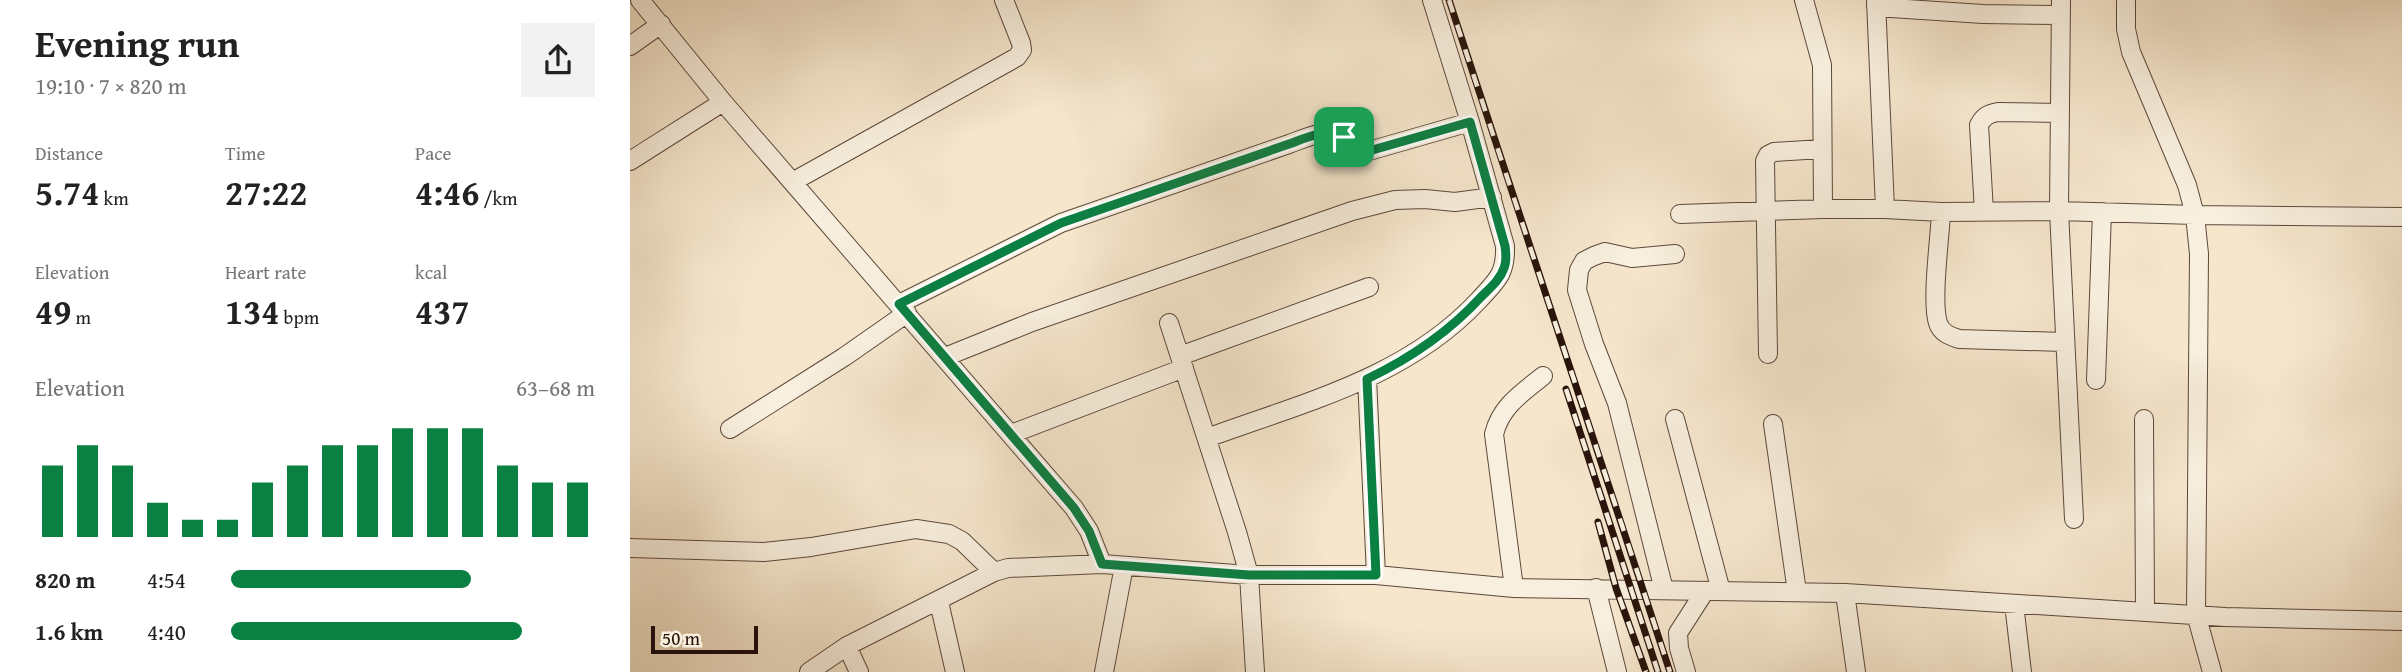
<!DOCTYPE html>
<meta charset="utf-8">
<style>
:root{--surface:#fff;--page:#f2f2f2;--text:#222;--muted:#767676;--accent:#0b8043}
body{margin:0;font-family:"Gentium Book Plus",serif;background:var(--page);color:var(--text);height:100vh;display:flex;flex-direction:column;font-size:26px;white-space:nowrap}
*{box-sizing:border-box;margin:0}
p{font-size:23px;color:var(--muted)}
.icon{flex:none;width:38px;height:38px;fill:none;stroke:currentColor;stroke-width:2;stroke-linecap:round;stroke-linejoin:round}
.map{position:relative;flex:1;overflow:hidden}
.drawer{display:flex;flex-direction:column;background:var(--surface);width:630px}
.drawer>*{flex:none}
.scale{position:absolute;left:21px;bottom:18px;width:107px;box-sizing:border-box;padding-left:7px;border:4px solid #29130b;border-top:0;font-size:19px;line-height:24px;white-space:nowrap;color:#29130b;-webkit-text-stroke:5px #f8efde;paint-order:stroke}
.pin{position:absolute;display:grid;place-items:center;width:60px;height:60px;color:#fff;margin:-30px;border-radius:14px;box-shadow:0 4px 10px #0006}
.round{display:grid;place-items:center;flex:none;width:74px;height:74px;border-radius:0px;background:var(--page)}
.head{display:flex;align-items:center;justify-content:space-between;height:119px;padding:0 35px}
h1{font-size:38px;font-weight:700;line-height:52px}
.figures{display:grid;grid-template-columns:repeat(3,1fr);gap:10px;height:119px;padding:7px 35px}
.figures div{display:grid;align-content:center}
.figures b{font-size:35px;font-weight:700}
.figures small{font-size:19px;font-weight:400}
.figures p{font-size:19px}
.chart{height:196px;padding:14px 35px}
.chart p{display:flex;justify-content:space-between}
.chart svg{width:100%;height:126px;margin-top:7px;stroke:var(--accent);stroke-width:6}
ul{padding:0 35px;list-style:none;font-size:23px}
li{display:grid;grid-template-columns:112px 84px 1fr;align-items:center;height:52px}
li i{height:18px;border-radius:9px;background:var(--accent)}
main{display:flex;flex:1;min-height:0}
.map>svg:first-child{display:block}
</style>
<main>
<section class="drawer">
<div class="head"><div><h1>Evening run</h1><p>19:10 · 7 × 820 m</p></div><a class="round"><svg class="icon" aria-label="share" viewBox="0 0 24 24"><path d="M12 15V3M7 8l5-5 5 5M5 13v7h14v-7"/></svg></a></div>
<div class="figures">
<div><p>Distance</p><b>5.74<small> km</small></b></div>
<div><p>Time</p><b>27:22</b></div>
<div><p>Pace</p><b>4:46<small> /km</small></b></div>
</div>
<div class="figures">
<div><p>Elevation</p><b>49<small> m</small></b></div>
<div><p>Heart rate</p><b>134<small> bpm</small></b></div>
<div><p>kcal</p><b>437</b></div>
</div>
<div class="chart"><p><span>Elevation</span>63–68 m</p>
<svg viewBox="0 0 160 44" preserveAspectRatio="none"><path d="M5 44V19M15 44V12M25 44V19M35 44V32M45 44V38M55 44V38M65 44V25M75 44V19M85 44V12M95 44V12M105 44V6M115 44V6M125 44V6M135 44V19M145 44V25M155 44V25"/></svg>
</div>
<ul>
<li><b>820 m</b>4:54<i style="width:66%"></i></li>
<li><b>1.6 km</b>4:40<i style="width:80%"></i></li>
</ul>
</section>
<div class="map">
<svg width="1772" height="672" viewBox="0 0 1772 672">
<rect width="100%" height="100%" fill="#f5e6cc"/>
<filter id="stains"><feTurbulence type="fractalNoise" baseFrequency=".00286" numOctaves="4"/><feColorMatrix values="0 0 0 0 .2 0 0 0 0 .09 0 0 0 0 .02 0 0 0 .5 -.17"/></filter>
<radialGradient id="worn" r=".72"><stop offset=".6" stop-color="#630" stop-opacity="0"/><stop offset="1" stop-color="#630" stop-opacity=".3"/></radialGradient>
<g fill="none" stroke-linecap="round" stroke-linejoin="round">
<defs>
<path id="minor" d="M 10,0 L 93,102 L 444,508 L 459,531 L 472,564
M 1174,0 L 1192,65 L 1193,209
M 1246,0 L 1255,209 L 1311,212 L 1429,211 L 1565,215 L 1772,217
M 1431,0 L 1429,211 L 1444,519
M 1496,0 L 1496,29 L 1501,52 L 1557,185 L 1565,215 L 1569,254 L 1566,614 L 1582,672
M 1246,7 L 1353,14 L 1431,15
M 0,46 L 31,24
M 0,161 L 93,102
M 164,181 L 387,57 L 392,50 L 391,43 L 374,0
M 1311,212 C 1310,238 1301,301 1308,323 C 1311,333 1320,336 1329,339 L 1434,342
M 1354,212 L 1349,125 C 1354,116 1358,114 1368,112 L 1430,113
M 1050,214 L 1193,209 L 1255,209
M 269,304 L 431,223 L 659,144 C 676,138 697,127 714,137 C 724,143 728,149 739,151 L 840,122
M 539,323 L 607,532 L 619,575 L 625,672
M 1138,354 L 1135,161 L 1138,155 L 1144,152 L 1192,149
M 550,356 L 739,287
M 315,357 L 402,322 L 722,211 L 765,200 L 795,199 L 825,202 L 862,197
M 737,378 L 746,575
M 1466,380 L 1472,212
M 1045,419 L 1091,591
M 1514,419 L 1515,611
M 1143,424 L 1167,592
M 100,429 L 214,357 L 277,313
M 381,434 L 554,368
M 577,438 C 672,403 776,378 848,301 C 866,281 876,275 875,246 L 840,122 L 802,0
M 0,548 L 134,552 L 181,547 L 286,529 L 319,534 L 332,541 L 364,572
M 884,588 L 864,434 C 871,406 892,393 913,376
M 966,588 L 987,672
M 1034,590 L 987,403 L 964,344 L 947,290 L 949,270 L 954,261 L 964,256 L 975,252 L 1002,258 L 1045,254
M 1215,593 L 1226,672
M 309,602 L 325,672
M 1384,604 L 1392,672
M 217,646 L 229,672
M 179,672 L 217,646 L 364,572 L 378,568 L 472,564 L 619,575 L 746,575 L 884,588 L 1215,593 L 1595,617 L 1772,621
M 474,672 L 494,566
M 1056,672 L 1049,648 L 1048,633 L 1075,591"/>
</defs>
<use href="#minor" stroke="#5c483b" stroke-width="20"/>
<use href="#minor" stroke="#f8efde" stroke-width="18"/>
<defs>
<path id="rail" d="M 819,0 C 892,224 967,448 1040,672
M 936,389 L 1028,672
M 968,522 L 986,588 L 1016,672"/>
</defs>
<use href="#rail" stroke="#29130b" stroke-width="7"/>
<use href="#rail" stroke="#f8efde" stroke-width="4.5" stroke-dasharray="13" stroke-linecap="butt"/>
</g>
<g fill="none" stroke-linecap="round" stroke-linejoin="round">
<defs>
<path id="route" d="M 840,122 L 875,246 C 876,253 877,261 874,268 C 870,280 860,288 851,297 C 818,333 781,358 737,379 L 746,575 L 619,575 L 472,564 L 459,531 L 444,508 L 269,304 L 431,223 L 659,144 C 676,138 698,127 714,137 C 724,143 728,149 739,151 Z"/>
</defs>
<use href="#route" stroke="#fff" stroke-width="14"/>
<use href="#route" stroke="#0b8043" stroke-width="9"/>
</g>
<rect width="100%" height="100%" filter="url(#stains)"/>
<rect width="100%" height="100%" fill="url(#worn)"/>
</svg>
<div class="scale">50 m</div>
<div class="pin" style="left:714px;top:137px;background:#1e9e55"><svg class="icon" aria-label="arrive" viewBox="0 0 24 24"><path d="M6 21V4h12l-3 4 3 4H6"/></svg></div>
</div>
</main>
